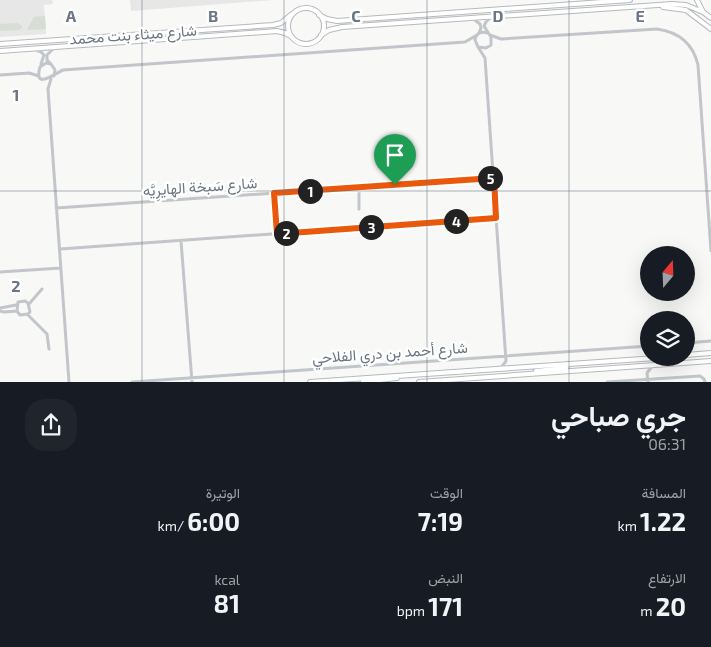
<!DOCTYPE html>
<html lang="ar">
<meta charset="utf-8">
<style>
:root{--surface:#171b24;--page:#20242c;--text:#f1f3f6;--muted:#9ea1a6}
body{margin:0;font-family:"Exo 2",Vazirmatn,sans-serif;background:var(--page);color:var(--text);direction:rtl;height:100vh;display:flex;flex-direction:column;font-size:19px;white-space:nowrap}
*{box-sizing:border-box;margin:0}
p{font-size:16px;color:var(--muted)}
.icon{flex:none;width:28px;height:28px;fill:none;stroke:currentColor;stroke-width:2;stroke-linecap:round;stroke-linejoin:round}
.map{position:relative;height:382px;overflow:hidden;direction:ltr}
.sheet{display:flex;flex-direction:column;background:var(--surface);flex:1}
.sheet>*{flex:none}
.needle{width:32px;rotate:19deg}
.tools{position:absolute;left:640px;top:246px;display:grid;gap:10px}
.tools a{display:grid;place-items:center;width:55px;height:55px;border-radius:50%;background:var(--surface);box-shadow:0 5px 20px #0002;font-size:25px}
.pin{position:absolute;display:grid;place-items:center;width:42px;height:42px;color:#fff;margin:-51px -21px;border-radius:50% 50% 50% 0;rotate:-45deg;box-shadow:0 0 5px #0007}
.pin .icon{rotate:45deg}
.km{position:absolute;width:25px;height:25px;margin:-12px;border-radius:50%;background:#222;color:#fff;font-size:14px;line-height:25px;text-align:center}
.round{display:grid;place-items:center;flex:none;width:52px;height:52px;border-radius:20px;background:var(--page)}
.overview{display:flex;align-items:center;justify-content:space-between;height:85px;padding:0 25px}
h1{font-size:28px;font-weight:700;line-height:38px}
.figures{display:grid;grid-template-columns:repeat(3,1fr);gap:8px;height:85px;padding:5px 25px}
.figures div{display:grid;align-content:center}
.figures b{font-size:25px;font-weight:700}
.figures small{font-size:14px;font-weight:400}
.figures p{font-size:14px}
.map>svg:first-child{display:block}
</style>
<div class="map">
<svg width="711" height="382" viewBox="0 0 711 382">
<rect width="100%" height="100%" fill="#f8f8f6"/>
<path fill="#e6e7e6" d="M 0,0 L 52,0 L 53,4 L 44,5 L 46,34 L 0,37 Z
M 130,0 L 273,0 L 131,11 Z"/>
<path fill="#d8ddd5" d="M 45,16 L 46,29 L 27,30 L 34,17 Z
M 17,23 L 23,27 L 19,30 L 0,31 L 0,24 Z"/>
<g fill="none" stroke-linecap="round" stroke-linejoin="round">
<defs>
<path id="major" d="M 697,0 L 703,12 L 711,18
M 663,7 L 686,10 L 711,29
M288 26a18 18 0 1 1 36 0a18 18 0 1 1-36 0Z
M 319,15 L 327,19 L 337,21 L 630,0
M 321,35 L 329,30 L 342,27 L 672,4 L 686,5 L 703,12
M 0,44 L 273,25 L 281,23 L 292,14
M 0,51 L 277,31 L 285,33 L 292,37
M 686,355 L 711,353
M 536,371 L 566,368 L 568,364
M 310,382 L 656,358
M 363,382 L 397,378
M 419,382 L 711,361"/>
</defs>
<use href="#major" stroke="#b6b9bd" stroke-width="6"/>
<path stroke="#c2c5c9" stroke-width="3" d="M 472,18 L 480,24 L 481,28 L 479,33
M 488,33 C 481,31 476,33 475,40 L 478,47 L 486,48 L 491,45 L 491,37 L 484,26 L 486,22 L 491,17
M 490,35 L 501,39 L 657,29 C 678,32 693,43 698,65 L 711,251
M 478,47 L 485,58 L 506,361 L 500,369
M 34,49 L 41,52 L 44,55 L 41,64
M 51,64 L 47,60 L 47,55 L 54,48
M 0,75 L 29,73 L 39,76
M 54,76 L 55,70 L 51,64 L 46,63 L 40,67 C 33,91 56,73 63,70 L 465,42 L 477,35
M 51,79 L 48,89 L 69,382
M 359,187 L 359,209
M 274,193 L 277,234
M 56,208 L 494,178
M 181,241 L 192,382
M 60,249 L 496,218
M 0,272 L 61,268
M 29,304 L 42,289
M 0,308 L 16,305
M 0,311 L 4,312 L 17,311 L 20,315 L 28,314 L 30,312 L 28,303 L 25,301 L 18,302 L 17,311
M 27,314 L 47,334 L 49,349
M 686,343 L 711,341
M 132,382 L 649,346
M 607,382 L 700,376 L 704,379 L 705,382
M 648,382 L 647,373 L 653,365"/>
<use href="#major" stroke="#fff" stroke-width="4"/>
</g>
<g fill="none" stroke-linecap="round" stroke-linejoin="round">
<defs>
<path id="route" d="M 494,178 L 496,218 L 277,234 L 274,193 Z"/>
</defs>
<use href="#route" stroke="#fff" stroke-width="10"/>
<use href="#route" stroke="#ea580c" stroke-width="6"/>
</g>
<path fill="none" stroke="#6a7684" stroke-width="1" stroke-opacity="0.55" d="M 142,0 L 142,382M 284,0 L 284,382M 427,0 L 427,382M 569,0 L 569,382M 0,191 L 711,191"/>
<g text-anchor="middle" stroke-width="5" stroke-linejoin="round" paint-order="stroke">
<g font-size="15" fill="#6a7684" stroke="#fff">
<text transform="translate(133 35) rotate(-4)" y="5">شارع ميثاء بنت محمد</text>
<text transform="translate(200 187) rotate(-4)" y="5">شارع سَبخة الهايرِيَّه</text>
<text transform="translate(390 353) rotate(-4)" y="5">شارع أحمد بن دري الفلاحي</text>
</g>
</g>
<g font-size="16" text-anchor="middle" font-weight="bold" fill="#6a7684" stroke="#fff" stroke-width="5" stroke-linejoin="round" paint-order="stroke">
<text x="71" y="22">A</text>
<text x="213" y="22">B</text>
<text x="356" y="22">C</text>
<text x="498" y="22">D</text>
<text x="640" y="22">E</text>
<text x="16" y="101">1</text>
<text x="16" y="292">2</text>
</g>
</svg>
<div class="tools">
<a><svg class="needle" viewBox="-14 -14 28 28"><path d="M0-13l5 13h-10z" fill="#e53935"/><path d="M0 13l5-13h-10z" fill="#9ea1a6"/></svg></a>
<a><svg class="icon" aria-label="layers" viewBox="0 0 24 24"><path d="M12 4l9 5-9 5-9-5zM3 14l9 5 9-5"/></svg></a>
</div>
<div class="pin" style="left:395px;top:185px;background:#1e9e55"><svg class="icon" aria-label="arrive" viewBox="0 0 24 24"><path d="M6 21V4h12l-3 4 3 4H6"/></svg></div>
<b class="km" style="left:310px;top:191px">1</b>
<b class="km" style="left:286px;top:233px">2</b>
<b class="km" style="left:371px;top:227px">3</b>
<b class="km" style="left:456px;top:221px">4</b>
<b class="km" style="left:490px;top:178px">5</b>
</div>
<section class="sheet">
<div class="overview"><div><h1>جري صباحي</h1><p>06:31</p></div><a class="round"><svg class="icon" aria-label="share" viewBox="0 0 24 24"><path d="M12 15V3M7 8l5-5 5 5M5 13v7h14v-7"/></svg></a></div>
<div class="figures">
<div><p>المسافة</p><b>1.22<small> km</small></b></div>
<div><p>الوقت</p><b>7:19</b></div>
<div><p>الوتيرة</p><b>6:00<small> /km</small></b></div>
</div>
<div class="figures">
<div><p>الارتفاع</p><b>20<small> m</small></b></div>
<div><p>النبض</p><b>171<small> bpm</small></b></div>
<div><p>kcal</p><b>81</b></div>
</div>
</section>
